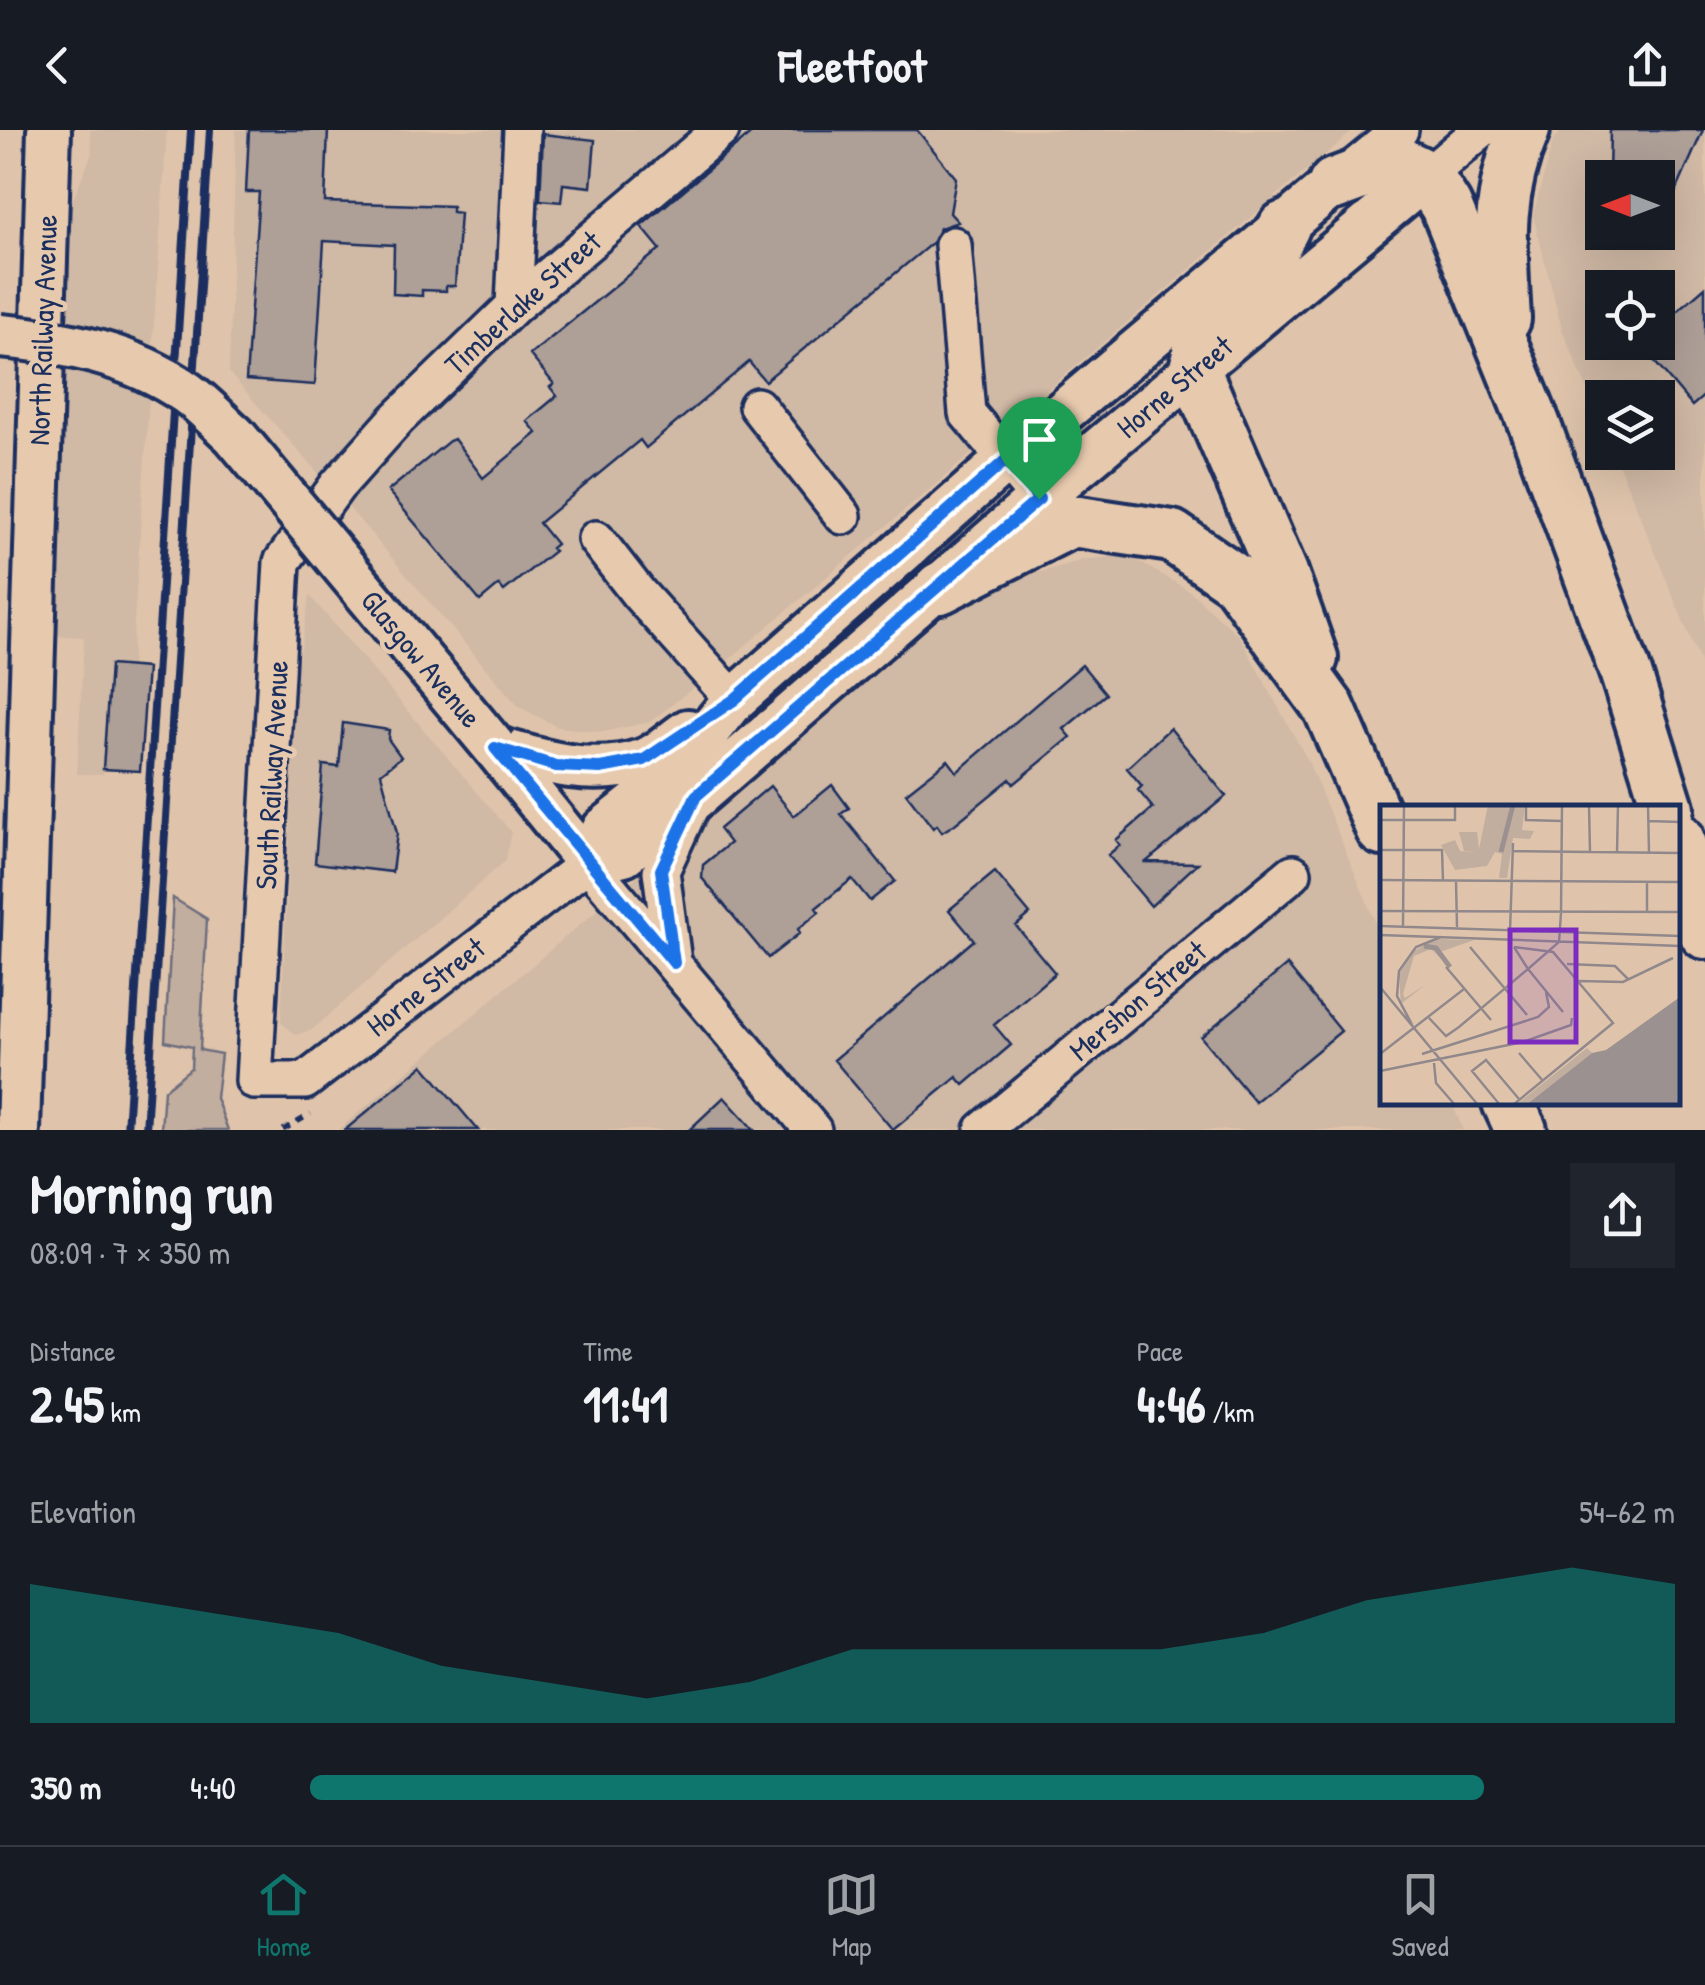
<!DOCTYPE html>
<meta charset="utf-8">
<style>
:root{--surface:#171b24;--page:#20242c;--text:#f1f3f6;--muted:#9ea1a6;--line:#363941;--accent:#0f766e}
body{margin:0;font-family:"Patrick Hand",sans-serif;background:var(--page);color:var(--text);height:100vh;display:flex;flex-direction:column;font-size:38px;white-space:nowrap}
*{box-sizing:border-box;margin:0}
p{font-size:32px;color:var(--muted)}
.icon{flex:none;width:55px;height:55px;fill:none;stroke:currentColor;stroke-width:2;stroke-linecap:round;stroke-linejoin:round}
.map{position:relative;height:1000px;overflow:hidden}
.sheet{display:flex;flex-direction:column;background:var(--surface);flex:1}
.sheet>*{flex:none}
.needle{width:65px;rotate:270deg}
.tools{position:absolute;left:1585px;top:30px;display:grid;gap:20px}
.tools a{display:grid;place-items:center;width:90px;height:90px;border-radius:0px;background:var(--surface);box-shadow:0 10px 40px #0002;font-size:50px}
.pin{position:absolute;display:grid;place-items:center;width:85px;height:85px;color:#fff;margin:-102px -42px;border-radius:50% 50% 50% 0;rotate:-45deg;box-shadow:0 0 10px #0007}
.pin .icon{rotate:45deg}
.round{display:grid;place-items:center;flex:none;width:105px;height:105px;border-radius:0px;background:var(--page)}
.headline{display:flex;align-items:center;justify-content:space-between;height:170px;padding:0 30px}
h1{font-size:55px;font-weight:700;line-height:75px}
.metrics{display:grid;grid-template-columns:repeat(3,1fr);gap:15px;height:170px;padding:10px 30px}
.metrics div{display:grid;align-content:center}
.metrics b{font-size:50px;font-weight:700}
.metrics small{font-size:28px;font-weight:400}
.metrics p{font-size:28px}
.chart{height:280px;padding:20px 30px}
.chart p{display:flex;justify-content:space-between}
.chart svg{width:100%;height:180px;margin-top:10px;fill:var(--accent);opacity:.7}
ul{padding:0 30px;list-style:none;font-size:32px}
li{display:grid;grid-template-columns:160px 120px 1fr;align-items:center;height:75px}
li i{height:25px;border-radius:12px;background:var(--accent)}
header{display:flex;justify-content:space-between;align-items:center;height:130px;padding:0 30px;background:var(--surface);font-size:45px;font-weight:700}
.tabs{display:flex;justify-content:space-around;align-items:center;height:140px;border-top:2px solid var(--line);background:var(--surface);font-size:28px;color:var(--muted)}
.tabs a{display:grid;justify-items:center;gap:5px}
.tabs .active{color:var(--accent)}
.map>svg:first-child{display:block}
</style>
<header><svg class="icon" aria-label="back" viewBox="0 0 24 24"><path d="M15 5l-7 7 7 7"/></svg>Fleetfoot<svg class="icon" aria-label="share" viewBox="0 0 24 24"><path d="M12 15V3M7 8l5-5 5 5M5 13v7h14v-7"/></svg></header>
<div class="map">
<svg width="1705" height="1000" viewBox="0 0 1705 1000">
<rect width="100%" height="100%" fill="#dfc4ab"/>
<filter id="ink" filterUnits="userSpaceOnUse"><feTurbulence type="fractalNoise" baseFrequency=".01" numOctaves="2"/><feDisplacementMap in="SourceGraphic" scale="20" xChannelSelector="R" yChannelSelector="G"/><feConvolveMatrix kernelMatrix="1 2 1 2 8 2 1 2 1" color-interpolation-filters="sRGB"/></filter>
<g filter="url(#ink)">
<path fill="#d0b9a5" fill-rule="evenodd" d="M 90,0 L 167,0 L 131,537 L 110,536 L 103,644 L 77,644 L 84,507 L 45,505 L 47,180 L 71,74 L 92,23 Z
M 236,0 L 1354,0 L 726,532 L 650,592 L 603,602 L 558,597 L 519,577 L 344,372 L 229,243 Z
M 1562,0 L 1705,0 L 1705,544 L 1614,323 L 1658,322 L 1658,268 L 1602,268 L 1602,295 L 1562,199 L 1533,85 L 1553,11 ZM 1602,48 L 1658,48 L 1658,102 L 1602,102 ZM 1602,158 L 1658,158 L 1658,212 L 1602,212 Z
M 1127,425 L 1190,461 L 1239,506 L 1307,629 L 1382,808 L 1382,972 L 1452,973 L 1463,1000 L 338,1000 L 944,486 L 1020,448 L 1083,430 Z
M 310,466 L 511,702 L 505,731 L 312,900 L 295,905 L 281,892 L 297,539 Z"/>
<path fill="#c2ae9f" stroke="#6e6e7e" stroke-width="2.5" d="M 173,768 L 207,789 L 200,920 L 221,924 L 216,968 L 228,1000 L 161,1000 L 164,960 L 191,938 L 192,917 L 165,911 Z"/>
<path fill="#ae9f97" stroke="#1b2f5e" stroke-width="2.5" d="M 249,0 L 328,0 L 325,72 L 452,76 L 452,82 L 460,83 L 455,156 L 446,156 L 446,161 L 422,160 L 422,166 L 393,164 L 394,115 L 324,111 L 315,255 L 246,250 L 259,62 L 246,62 Z
M 755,0 L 917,0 L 956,48 L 950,83 L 958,92 L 940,98 L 932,113 L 765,251 L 749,232 L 646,318 L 640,310 L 539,393 L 556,414 L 551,418 L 554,421 L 504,461 L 499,455 L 480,471 L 388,361 L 449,311 L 454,309 L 483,348 L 537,303 L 527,291 L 557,266 L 550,257 L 554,254 L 530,225 L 660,119 L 641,96 Z
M 1610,0 L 1703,0 L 1658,103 L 1658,48 L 1609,48 Z
M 543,4 L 595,10 L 591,57 L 563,54 L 561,72 L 540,70 Z
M 1705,157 L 1705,265 L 1692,276 L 1638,212 L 1658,212 L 1658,198 Z
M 110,535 L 147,538 L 140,641 L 103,639 Z
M 1082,535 L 1106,564 L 1064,599 L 1071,607 L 1014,654 L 1010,649 L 955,694 L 942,702 L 937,695 L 933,698 L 906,663 L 948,630 L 957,642 Z
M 343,593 L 389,600 L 388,609 L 401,627 L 381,643 L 397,703 L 392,742 L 315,733 L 323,635 L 339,637 Z
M 1170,598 L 1226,666 L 1146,732 L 1198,733 L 1151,776 L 1108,725 L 1120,715 L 1116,710 L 1153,678 L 1138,660 L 1142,656 L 1127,638 Z
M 832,655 L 849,678 L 841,684 L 895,751 L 870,771 L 852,749 L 816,778 L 819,782 L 798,799 L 800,803 L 768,828 L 702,748 L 703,735 L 730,713 L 719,699 L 770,656 L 794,686 Z
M 995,742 L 1030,784 L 1016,796 L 1055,843 L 994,895 L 1011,915 L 964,955 L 957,947 L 893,1000 L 834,930 L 974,810 L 949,780 Z
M 1287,835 L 1341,901 L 1255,972 L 1201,907 Z
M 423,935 L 478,1000 L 345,1000 Z
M 724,967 L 754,1000 L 689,1000 Z"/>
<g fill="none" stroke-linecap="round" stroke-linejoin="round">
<defs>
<path id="minor" d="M 721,0 L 514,176 L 397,289 L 337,356 L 282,432 L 254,951 L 305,951 L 588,733 L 813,1000
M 1355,37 L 1400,0
M 1427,46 L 1481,0
M 953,115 L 967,283 L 1039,369
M 514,176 L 522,0
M 757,276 L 843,386
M 596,409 L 639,464 L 734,570
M 673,832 L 661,741 L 695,667
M 983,1000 L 1293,743"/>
<path id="major" d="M 495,618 C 543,632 592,647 642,631 C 658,626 674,610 688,601
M 495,618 L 588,733
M 588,733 L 624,724 L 696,667 L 1039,369 L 1427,46
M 588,733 L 604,699 L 677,641 L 734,570 L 1006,330 L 1334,54
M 18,1000 L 49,0"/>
<path id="highway" d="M 1334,54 L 1396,31 L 1427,46 L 1446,76 L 1535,296 L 1626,544 L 1668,678
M 1284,97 L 1255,154 L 1201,205 L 1195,241 L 1282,443 L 1312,528
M 1505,189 C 1501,118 1495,68 1524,0
M 940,458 L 1072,391 L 1172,406 L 1237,451 L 1329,578 L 1382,700
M 1678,708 L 1705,803
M 1508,972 L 1521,1000"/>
</defs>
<use href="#minor" stroke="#1b2f5e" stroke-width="42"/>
<use href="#major" stroke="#1b2f5e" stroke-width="50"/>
<use href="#highway" stroke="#1b2f5e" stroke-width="58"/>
<path stroke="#1b2f5e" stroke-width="5" stroke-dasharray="8 8" stroke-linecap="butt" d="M 283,1000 L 311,984"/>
<use href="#minor" stroke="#e7caae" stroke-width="35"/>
<use href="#major" stroke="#e7caae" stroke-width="42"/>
<use href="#highway" stroke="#e7caae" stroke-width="50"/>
<path stroke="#1b2f5e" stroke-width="8" d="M 127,1000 L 191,0
M 146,1000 L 210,0"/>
<defs>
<path id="major-bridge" d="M 0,206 C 66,212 131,224 187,263 C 204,275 218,291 234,305 L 495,618"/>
</defs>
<use href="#major-bridge" stroke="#1b2f5e" stroke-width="50" stroke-linecap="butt"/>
<use href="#major-bridge" stroke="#e7caae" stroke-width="42"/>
</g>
</g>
<g fill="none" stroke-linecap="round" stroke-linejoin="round" filter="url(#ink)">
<defs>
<path id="route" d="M 1006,330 L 1039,369 L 696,666 L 661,740 L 674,833 L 495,618 L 556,636 L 600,638 L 644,630 L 734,570 Z"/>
</defs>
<use href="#route" stroke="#fff" stroke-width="20"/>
<use href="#route" stroke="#1a73e8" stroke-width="12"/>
</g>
<g text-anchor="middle" stroke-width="9" stroke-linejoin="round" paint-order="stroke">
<g font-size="30" fill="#1b2f5e" stroke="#e7caae">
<text transform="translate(523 173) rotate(-42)" y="10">Timberlake Street</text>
<text transform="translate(43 200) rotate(-88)" y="10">North Railway Avenue</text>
<text transform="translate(1175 257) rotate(-40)" y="10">Horne Street</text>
<text transform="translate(421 529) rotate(50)" y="10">Glasgow Avenue</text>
<text transform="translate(272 645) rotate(-87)" y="10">South Railway Avenue</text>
<text transform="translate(426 857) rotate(-38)" y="10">Horne Street</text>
<text transform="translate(1138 871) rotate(-40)" y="10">Mershon Street</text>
</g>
</g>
<g transform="translate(1380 675)">
<rect width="300" height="300" fill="#dfc4ab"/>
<path d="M 108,0 L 145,0 L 142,25 L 154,26 L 150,34 L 133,33 L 127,73 L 119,73 L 122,49 L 115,47 L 107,61 L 75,65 L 61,40 L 75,35 L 80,46 L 98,48 L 84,46 L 79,27 L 97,27 L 99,44 ZM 55,134 L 94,135 L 60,147 L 71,164 L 51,144 L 34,151 L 23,189 L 25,193 L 45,180 L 22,198 L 35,221 L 21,202 L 19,169 L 32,147 ZM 207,243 L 212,248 L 146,300 L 136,300 Z" fill="#c2ae9f"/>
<path d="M 300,192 L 300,300 L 146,300 L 212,248 L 226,245 Z" fill="#9c9191"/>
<path fill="none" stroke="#9c9191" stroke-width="5" d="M 121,47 L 133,0M 44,141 L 56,143 L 70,162"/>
<path fill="none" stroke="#91888c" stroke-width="2.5" d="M 209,0 L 210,47M 268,0 L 269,47M 0,15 L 75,15 L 75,0M 182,16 L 146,15 L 146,1 L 182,1M 268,16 L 300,17M 0,45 L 62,45 L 63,76M 132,46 L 300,48M 237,48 L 238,0M 0,75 L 300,77M 76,76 L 77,122M 267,78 L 267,108M 0,106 L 300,107M 181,107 L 182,0M 0,121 L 300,131M 23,121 L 24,0M 130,126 L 133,38M 0,130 L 300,141M 90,142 L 147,210M 187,159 L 235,161 L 248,174M 66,162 L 111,215M 148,164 L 183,207M 148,164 L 179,137 L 181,108M 199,176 L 243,177 L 293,153M 0,182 L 98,300M 49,213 L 66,231 L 79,222 L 148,164 L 134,142M 32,220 L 17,191 L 19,166 L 36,142 L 61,132M 139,248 L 163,276M 0,249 L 84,184M 42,249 L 158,212 L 169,202 L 166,187M 54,258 L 56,278 L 75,300M 0,266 L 143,237 L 191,220 L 192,213M 120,300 L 92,266 L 106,255 L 139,294M 133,300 L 233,218 L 173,147 L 134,142"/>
<path fill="#7b2cbf" fill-opacity="0.15" stroke="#7b2cbf" stroke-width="5" d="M 130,125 L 196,125 L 196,237 L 130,237 Z"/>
<rect width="300" height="300" fill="none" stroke="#1b2f5e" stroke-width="5"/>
</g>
</svg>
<div class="tools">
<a><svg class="needle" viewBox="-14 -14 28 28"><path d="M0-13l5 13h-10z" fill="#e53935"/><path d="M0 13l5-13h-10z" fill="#9ea1a6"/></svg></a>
<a><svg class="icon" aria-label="locate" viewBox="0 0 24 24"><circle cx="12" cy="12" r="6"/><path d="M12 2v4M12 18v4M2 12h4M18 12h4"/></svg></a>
<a><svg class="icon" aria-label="layers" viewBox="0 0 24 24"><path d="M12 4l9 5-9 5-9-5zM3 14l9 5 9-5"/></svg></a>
</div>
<div class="pin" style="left:1039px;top:369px;background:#1e9e55"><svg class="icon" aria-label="arrive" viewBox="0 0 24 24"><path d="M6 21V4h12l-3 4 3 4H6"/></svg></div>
</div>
<section class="sheet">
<div class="headline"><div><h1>Morning run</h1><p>08:09 · 7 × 350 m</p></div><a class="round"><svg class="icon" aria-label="share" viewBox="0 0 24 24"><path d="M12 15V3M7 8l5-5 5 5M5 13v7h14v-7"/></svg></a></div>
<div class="metrics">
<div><p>Distance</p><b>2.45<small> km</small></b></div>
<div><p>Time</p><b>11:41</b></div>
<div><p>Pace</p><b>4:46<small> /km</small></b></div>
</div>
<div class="chart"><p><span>Elevation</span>54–62 m</p>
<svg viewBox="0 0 160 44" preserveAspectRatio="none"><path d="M0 44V10L10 14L20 18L30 22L40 30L50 34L60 38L70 34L80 26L90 26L100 26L110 26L120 22L130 14L140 10L150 6L160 10V44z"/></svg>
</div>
<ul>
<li><b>350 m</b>4:40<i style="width:86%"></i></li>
</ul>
</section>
<nav class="tabs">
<a class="active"><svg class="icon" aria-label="home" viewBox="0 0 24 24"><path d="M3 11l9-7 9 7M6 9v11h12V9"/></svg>Home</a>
<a><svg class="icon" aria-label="map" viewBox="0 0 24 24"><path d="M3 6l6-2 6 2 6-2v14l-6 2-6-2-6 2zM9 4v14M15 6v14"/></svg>Map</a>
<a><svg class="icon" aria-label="saved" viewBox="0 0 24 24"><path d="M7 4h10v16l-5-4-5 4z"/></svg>Saved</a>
</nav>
